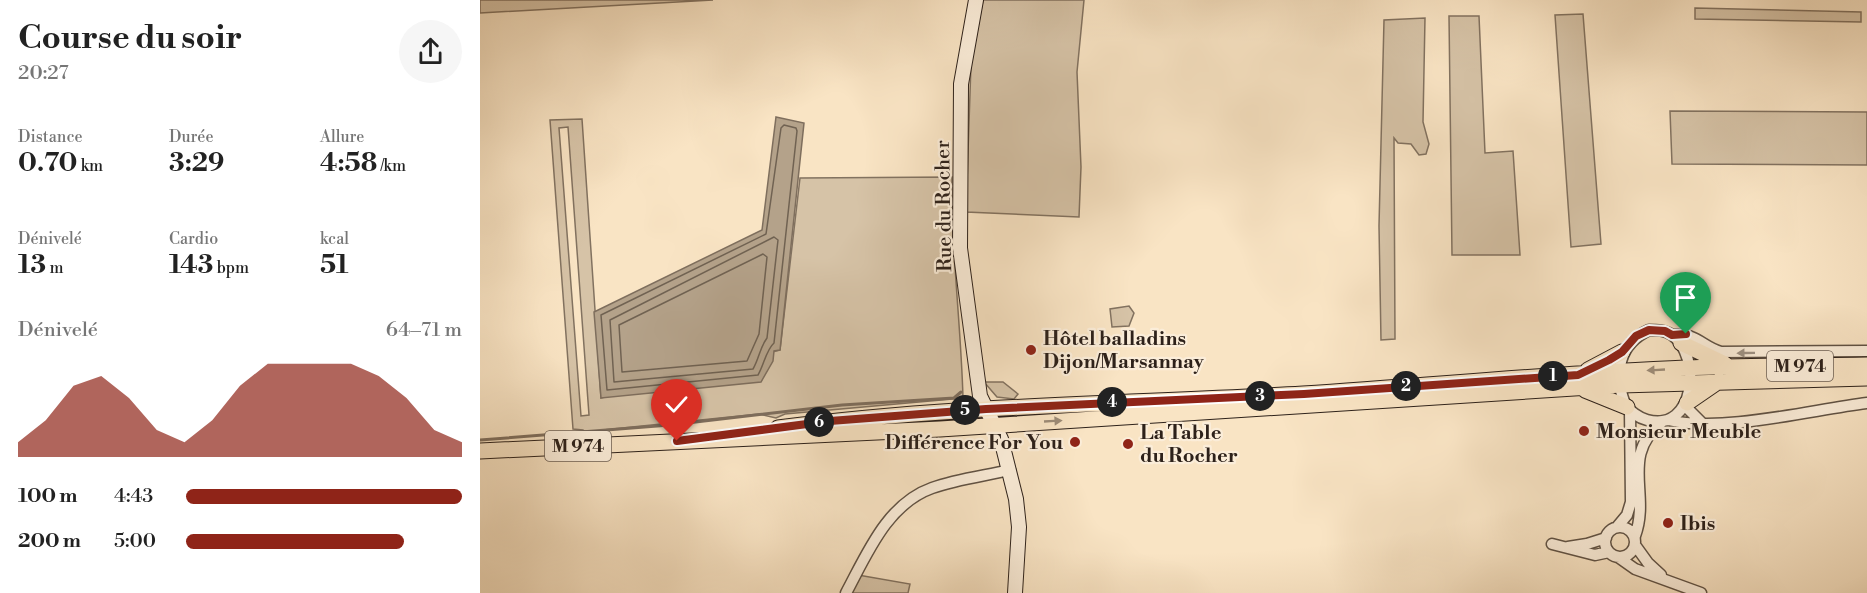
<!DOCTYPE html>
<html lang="fr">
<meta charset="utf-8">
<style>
:root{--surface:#fff;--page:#f6f6f6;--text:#222;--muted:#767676;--accent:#8f2418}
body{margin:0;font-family:"Libre Bodoni",serif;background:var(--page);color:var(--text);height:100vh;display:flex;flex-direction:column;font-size:22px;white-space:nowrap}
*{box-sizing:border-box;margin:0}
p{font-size:20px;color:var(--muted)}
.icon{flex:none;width:33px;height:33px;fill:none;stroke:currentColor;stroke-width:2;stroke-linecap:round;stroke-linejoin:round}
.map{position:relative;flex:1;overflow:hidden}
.panel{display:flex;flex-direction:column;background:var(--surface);width:480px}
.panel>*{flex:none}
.pin{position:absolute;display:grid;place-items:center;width:51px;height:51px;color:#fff;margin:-62px -26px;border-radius:50% 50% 50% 0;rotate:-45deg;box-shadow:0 0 6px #0007}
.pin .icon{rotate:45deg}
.km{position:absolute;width:30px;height:30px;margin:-15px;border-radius:50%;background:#222;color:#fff;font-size:16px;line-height:30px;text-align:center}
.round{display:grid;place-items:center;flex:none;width:63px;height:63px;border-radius:32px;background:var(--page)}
.summary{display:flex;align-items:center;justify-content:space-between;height:102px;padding:0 18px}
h1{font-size:33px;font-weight:700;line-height:45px}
.figures{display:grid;grid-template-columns:repeat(3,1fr);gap:9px;height:102px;padding:6px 18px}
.figures div{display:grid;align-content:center}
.figures b{font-size:26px;font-weight:700}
.figures small{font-size:16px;font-weight:400}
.figures p{font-size:16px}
.chart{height:168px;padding:12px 18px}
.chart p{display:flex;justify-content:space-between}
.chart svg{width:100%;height:108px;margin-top:6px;fill:var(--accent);opacity:.7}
ul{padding:0 18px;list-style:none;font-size:20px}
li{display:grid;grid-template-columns:96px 72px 1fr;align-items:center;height:45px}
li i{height:15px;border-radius:8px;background:var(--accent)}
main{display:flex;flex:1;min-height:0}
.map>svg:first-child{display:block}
</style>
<main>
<section class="panel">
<div class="summary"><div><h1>Course du soir</h1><p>20:27</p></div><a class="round"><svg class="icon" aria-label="share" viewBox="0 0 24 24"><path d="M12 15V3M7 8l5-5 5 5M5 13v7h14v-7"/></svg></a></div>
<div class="figures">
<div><p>Distance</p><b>0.70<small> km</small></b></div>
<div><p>Durée</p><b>3:29</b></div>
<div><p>Allure</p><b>4:58<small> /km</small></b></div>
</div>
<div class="figures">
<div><p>Dénivelé</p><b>13<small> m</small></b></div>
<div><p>Cardio</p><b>143<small> bpm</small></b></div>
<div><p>kcal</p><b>51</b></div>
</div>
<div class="chart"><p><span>Dénivelé</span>64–71 m</p>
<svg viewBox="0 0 160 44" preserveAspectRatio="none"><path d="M0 44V38L10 29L20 15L30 11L40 20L50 33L60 38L70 29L80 15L90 6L100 6L110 6L120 6L130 11L140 20L150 33L160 38V44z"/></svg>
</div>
<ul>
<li><b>100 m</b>4:43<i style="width:100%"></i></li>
<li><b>200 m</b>5:00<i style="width:79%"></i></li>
</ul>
</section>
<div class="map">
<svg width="1387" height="593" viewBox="0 0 1387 593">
<rect width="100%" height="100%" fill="#f9e4c4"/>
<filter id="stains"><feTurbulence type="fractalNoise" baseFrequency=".00333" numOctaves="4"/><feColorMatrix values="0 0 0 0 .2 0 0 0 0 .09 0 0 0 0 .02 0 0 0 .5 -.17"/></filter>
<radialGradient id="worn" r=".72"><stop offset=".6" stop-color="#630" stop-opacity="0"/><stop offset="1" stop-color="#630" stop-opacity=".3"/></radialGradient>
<path fill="#d6c3a7" stroke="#827260" stroke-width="1.5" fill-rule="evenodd" d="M 0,0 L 233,0 L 0,13 Z
M 503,0 L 604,0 L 597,72 L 601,167 L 599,217 L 486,212 L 491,64 Z
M 1215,8 L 1381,12 L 1381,22 L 1215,19 Z
M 1103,14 L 1121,244 L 1091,247 L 1075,15 Z
M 969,16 L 999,16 L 1005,153 L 1033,151 L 1040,255 L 972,255 Z
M 945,18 L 943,122 L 949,144 L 946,154 L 939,155 L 931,144 L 918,143 L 914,138 L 915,339 L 901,340 L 899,226 L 904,20 Z
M 1190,111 L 1387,112 L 1387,165 L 1192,164 Z
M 102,119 L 121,398 L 300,350 L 320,178 L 472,177 C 471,251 481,324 483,398 L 305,414 L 296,418 L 279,414 L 123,430 C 116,435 109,436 103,430 L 93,429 L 70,120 ZM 88,127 L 109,415 L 101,416 L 79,128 Z
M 649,306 L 654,313 L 649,326 L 632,327 L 630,309 Z
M 504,382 L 523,382 L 538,394 L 534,399 L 517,397 Z
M 378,575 L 430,584 L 428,593 L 368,593 Z"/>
<path fill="#b4a28a" stroke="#7e6e5d" stroke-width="1.5" d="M 296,117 L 324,123 L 300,350 L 294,351 L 293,361 L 281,382 L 121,398 L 114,312 L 282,230 Z"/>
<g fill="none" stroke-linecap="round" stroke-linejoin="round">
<path stroke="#706252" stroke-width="1.5" d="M 304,125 L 316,128 L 317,131 L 294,343 C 286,350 284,365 278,375 L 127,390 L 121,315 L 286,234 L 301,128 Z
M 294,237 L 298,240 L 287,338 C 280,347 279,359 273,369 L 134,382 L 130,320 Z
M 283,254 L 287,257 L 279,334 L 267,361 L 142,372 L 139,325 Z"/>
<path stroke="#7e6e5d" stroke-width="3" d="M 0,440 L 190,425 L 362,405 L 474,398 L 481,392"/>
<defs>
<path id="street" d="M 1169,330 C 1177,330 1185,330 1192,335 C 1222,356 1216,433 1167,420 C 1159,418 1149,411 1145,404 C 1133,373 1139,344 1169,330 Z
M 1192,335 C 1216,332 1221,346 1241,352 L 1387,351
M 1205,406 L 1223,424
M 1188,420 C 1243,433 1330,410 1387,403
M 1137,527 L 1147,515 L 1151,502 L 1150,411
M1125 542a15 15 0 1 1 30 0a15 15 0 1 1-30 0Z
M 1155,536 C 1171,493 1139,456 1183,421
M 1072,544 L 1115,555 L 1129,552
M 1155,545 L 1168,563 L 1181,575
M 1088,547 L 1107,544 L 1126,538
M 1138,557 L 1155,569 L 1221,593
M 366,593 C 387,554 407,504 452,488 C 477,479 504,476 530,470"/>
<path id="secondary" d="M 496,0 L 481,84 L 480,248 L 500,396 L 521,439 L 536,499 L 539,527 L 535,593"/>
<path id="primary" d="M 1201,343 L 1245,364
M 1108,370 L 1142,352
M 1105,390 L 1147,407
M 1207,403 L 1239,381
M 298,428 C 472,405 648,404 823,394 C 951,386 1078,373 1206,368 C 1266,366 1327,366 1387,365
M 0,451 L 460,429 L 1141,385 L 1387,378"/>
</defs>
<use href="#street" stroke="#605244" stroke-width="13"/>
<use href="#secondary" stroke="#2d211a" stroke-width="16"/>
<use href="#primary" stroke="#2d211a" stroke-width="17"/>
<use href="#street" stroke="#fbedd9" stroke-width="10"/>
<use href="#secondary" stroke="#fbedd9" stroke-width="14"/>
<use href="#primary" stroke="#f9e4c4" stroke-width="15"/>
</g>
<defs><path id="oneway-solid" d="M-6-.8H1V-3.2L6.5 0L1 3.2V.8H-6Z" transform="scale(1.5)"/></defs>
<use fill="#9e9183" href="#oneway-solid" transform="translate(1266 353) rotate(179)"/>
<g fill="#9d8c78">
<use href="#oneway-solid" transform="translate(1176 370) rotate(177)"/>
<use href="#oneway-solid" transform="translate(573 421) rotate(-3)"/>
</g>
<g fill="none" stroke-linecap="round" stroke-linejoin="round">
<defs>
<path id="route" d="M 197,441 L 350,421 L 506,409 L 824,394 L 1098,375 L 1129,360 L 1142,352 L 1156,336 L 1169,330 L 1185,331 L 1192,335 L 1206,334"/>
</defs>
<use href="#route" stroke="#fff" stroke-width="12"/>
<use href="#route" stroke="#8f2418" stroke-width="8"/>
</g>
<g fill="#8f2418" stroke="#fbedd9" stroke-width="2">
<circle cx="551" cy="350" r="6"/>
<circle cx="1104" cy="431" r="6"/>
<circle cx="595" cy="442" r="6"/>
<circle cx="648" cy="444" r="6"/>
<circle cx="1188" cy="523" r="6"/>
</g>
<g text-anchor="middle" stroke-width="4.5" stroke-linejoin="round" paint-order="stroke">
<g fill="#fbedd9" stroke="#6b5e53" stroke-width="1.5">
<rect x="1287" y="351" width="66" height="30" rx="4.5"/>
<rect x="65" y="431" width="66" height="30" rx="4.5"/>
</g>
<g font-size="18" font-weight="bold" fill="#2d211a">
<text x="1320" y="372">M 974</text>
<text x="98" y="452">M 974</text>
</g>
<g font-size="20" fill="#2d211a" stroke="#fbedd9">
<text transform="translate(463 206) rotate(-91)" y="7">Rue du Rocher</text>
</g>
<g font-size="20" font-weight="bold" fill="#2d211a" stroke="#fbedd9" text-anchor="start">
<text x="563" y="345">Hôtel balladins<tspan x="563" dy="23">Dijon/Marsannay</tspan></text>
<text x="1116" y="438">Monsieur Meuble</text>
<text x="660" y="439">La Table<tspan x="660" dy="23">du Rocher</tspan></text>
<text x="583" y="449" text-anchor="end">Différence For You</text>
<text x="1200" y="530">Ibis</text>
</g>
</g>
<rect width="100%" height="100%" filter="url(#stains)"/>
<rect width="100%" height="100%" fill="url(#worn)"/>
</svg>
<div class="pin" style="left:1206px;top:334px;background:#1e9e55"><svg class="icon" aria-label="arrive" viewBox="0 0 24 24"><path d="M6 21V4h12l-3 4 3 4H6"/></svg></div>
<div class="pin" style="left:197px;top:441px;background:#d93025"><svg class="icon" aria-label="check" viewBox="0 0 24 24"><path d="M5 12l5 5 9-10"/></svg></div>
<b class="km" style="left:1073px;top:376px">1</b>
<b class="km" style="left:926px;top:386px">2</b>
<b class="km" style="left:780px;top:396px">3</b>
<b class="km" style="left:632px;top:402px">4</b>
<b class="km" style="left:485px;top:410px">5</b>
<b class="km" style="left:339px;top:422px">6</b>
</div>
</main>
